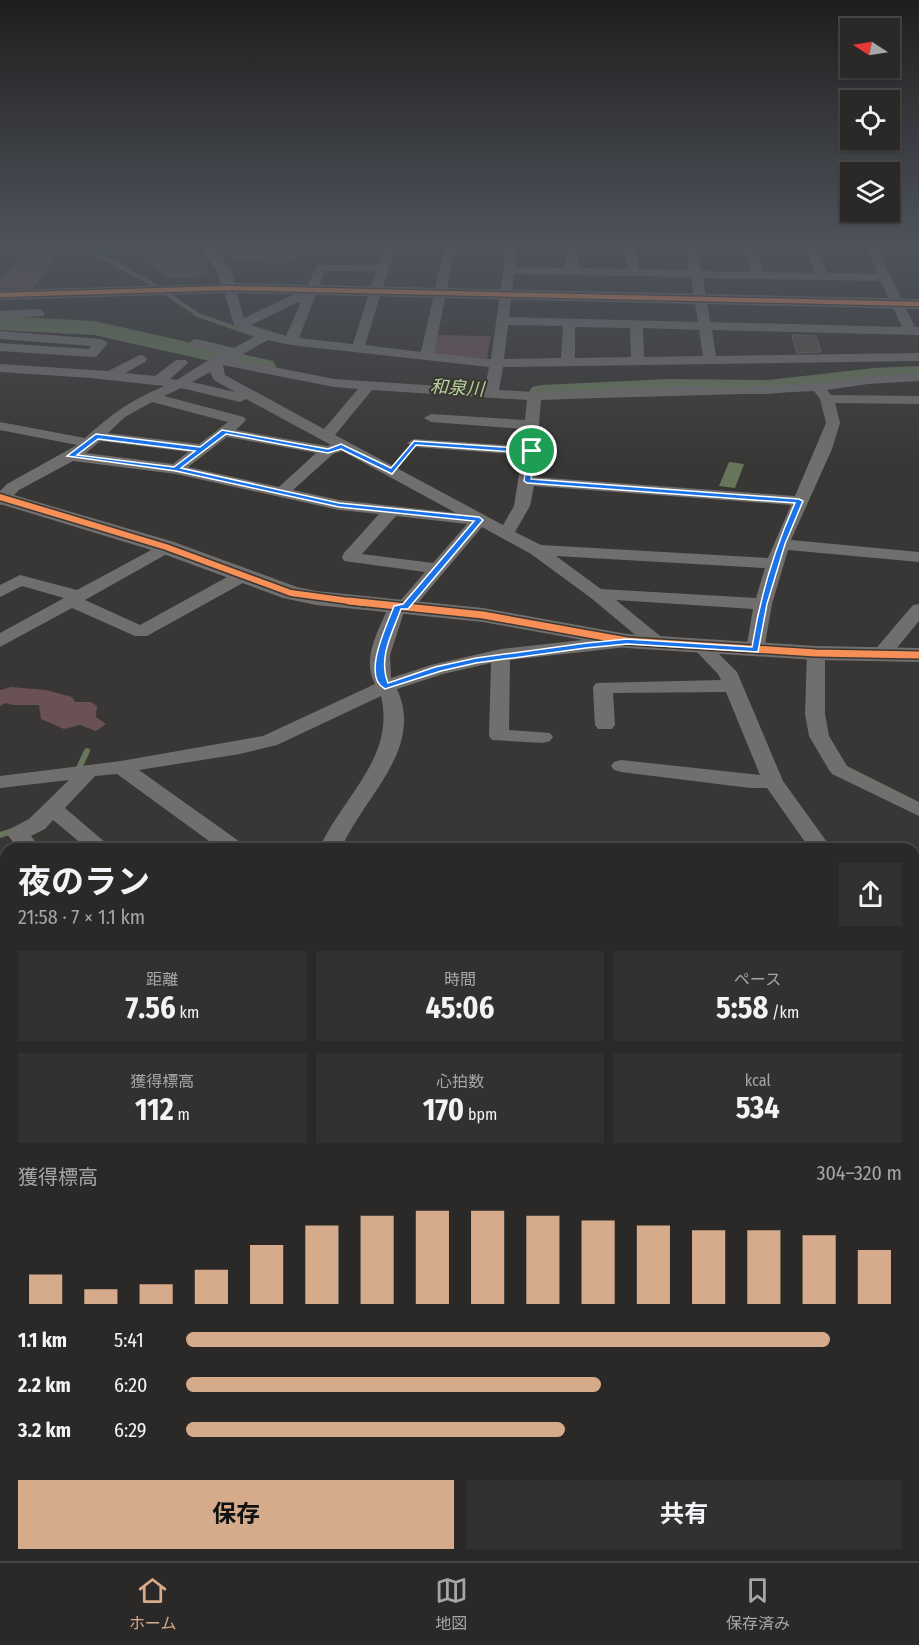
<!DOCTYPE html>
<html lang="ja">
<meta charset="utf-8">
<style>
:root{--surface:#2b2928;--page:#333130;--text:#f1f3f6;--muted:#a6a6a8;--line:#474545;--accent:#d6ab8b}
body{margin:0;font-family:"Fira Sans Condensed","Noto Sans JP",sans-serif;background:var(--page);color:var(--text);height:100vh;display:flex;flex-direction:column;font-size:22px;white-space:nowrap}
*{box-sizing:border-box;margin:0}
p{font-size:20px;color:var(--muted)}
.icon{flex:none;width:33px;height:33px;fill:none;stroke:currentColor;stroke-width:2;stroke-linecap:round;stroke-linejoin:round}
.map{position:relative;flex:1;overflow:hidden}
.panel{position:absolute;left:0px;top:843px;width:920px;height:718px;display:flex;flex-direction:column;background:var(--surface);border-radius:18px 18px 0 0;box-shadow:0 2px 4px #0004,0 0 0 2px var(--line)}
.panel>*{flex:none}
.needle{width:39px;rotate:282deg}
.fabs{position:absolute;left:840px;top:18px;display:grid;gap:12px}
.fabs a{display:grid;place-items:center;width:60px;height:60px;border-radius:0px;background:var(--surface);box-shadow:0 2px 4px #0004,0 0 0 2px var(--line);font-size:30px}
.pin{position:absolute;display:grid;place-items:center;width:51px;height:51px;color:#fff;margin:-26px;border:3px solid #fff;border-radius:50%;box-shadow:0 2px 6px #0007}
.round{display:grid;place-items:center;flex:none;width:63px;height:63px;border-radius:0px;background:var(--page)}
.overview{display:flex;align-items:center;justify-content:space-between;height:102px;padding:0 18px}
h1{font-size:33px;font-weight:700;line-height:45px}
.metrics{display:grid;grid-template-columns:repeat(3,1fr);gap:9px;height:102px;padding:6px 18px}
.metrics div{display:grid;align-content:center;border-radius:0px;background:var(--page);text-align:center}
.metrics b{font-size:30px;font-weight:700}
.metrics small{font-size:16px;font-weight:400}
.metrics p{font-size:16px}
.chart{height:168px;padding:12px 18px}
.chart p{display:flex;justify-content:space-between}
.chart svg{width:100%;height:108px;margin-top:6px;stroke:var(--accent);stroke-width:6}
.action{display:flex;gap:12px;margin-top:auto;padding:12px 18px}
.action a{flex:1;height:69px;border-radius:0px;background:var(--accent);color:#111;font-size:24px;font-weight:700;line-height:69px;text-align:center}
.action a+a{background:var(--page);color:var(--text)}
ul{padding:0 18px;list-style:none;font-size:20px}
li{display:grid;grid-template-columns:96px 72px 1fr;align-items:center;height:45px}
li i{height:15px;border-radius:8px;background:var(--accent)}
.tabs{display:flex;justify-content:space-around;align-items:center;height:84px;border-top:2px solid var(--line);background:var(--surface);font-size:16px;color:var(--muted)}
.tabs a{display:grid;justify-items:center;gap:3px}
.tabs .selected{color:var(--accent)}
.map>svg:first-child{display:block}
</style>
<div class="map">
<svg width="919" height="1561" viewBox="0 0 919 1561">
<rect width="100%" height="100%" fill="#393735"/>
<path fill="#695156" d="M 31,244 L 49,244 L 60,251 L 33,289 L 0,288 L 0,279 L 32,247 Z
M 127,244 L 192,244 L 211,275 L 172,279 L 128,248 Z
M 211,244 L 311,244 L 283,265 L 232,258 L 229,255 L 236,252 L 228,254 Z
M 437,335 L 491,336 L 487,359 L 429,354 Z
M 11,687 L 46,690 L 72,697 L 75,702 L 91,702 L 97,706 L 96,717 L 106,724 L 96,731 L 80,725 L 64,729 L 41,719 L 39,705 L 13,705 L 5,703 L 0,706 L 0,690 Z"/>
<path fill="#67765a" d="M 729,462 L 744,464 L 735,488 L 719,486 Z"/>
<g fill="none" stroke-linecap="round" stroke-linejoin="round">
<path stroke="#67765a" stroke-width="4" d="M 49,244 C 73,253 96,254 121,248 L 123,244
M 97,254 L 154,285
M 167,294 L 198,315 L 258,336"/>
<path stroke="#67765a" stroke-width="6" d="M 77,772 L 87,751
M 0,835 L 13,831"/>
<path fill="#67765a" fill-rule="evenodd" d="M 0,316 L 94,321 L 264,359 L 273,361 L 276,366 L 273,371 L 264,373 L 94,335 L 0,330 Z
M 919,366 L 919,380 L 874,382 L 768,394 L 669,393 L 541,399 L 532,397 L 529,392 L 532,387 L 541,385 L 669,379 L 768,380 L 874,368 Z
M 0,902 L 6,904 L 6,936 L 0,934 Z
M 919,1182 L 919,1222 L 914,1223 L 914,1183 Z"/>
</g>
<path fill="#53514a" stroke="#615f5d" stroke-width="1.5" d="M 792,335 L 816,336 L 821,352 L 797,353 Z"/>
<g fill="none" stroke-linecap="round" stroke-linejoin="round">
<path fill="#706f6e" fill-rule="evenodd" d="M 385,244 L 396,244 L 365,345 L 421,352 L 445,244 L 456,244 L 434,353 L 486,359 L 491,359 L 507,244 L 518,244 L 515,267 L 566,268 L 566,244 L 577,244 L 578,268 L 627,269 L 625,244 L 636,244 L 639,269 L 689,270 L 685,244 L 696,244 L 701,271 L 751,272 L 744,244 L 755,244 L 763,272 L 815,273 L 804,244 L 815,244 L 827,273 L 878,274 L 864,244 L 875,244 L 915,327 L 919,327 L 919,335 L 712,330 L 716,356 L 919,353 L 919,361 L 503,367 L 499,390 L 534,392 L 688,386 L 724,388 L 818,383 L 868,376 L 919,373 L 919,381 L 868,384 L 827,390 L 831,395 L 919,396 L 919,404 L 835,403 L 840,423 L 832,449 L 791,540 L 919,552 L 919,562 L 788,550 L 772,604 L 764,650 L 762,654 L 748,654 L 746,650 L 753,609 L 616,600 L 665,640 L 667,644 L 665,648 L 651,648 L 591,598 L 531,554 L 482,527 L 411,611 L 404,612 L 390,655 L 391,678 L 431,665 L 501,649 L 627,635 L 634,637 L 636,641 L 634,645 L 627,647 L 510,660 L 509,730 L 550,733 L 553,737 L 550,741 L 543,743 L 492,740 L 489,736 L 491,663 L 443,674 L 397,689 C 425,750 362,798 341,849 L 319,849 C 341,798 396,758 381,696 L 277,745 L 240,754 L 139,770 L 243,844 L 246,849 L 220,849 L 117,774 L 95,776 L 65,808 L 113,849 L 88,849 L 53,820 L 45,829 L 31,836 L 41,849 L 18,849 L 7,834 L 10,829 L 29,819 L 69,780 L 0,788 L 0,776 L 121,761 L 263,736 L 375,684 C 361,659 379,629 389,606 L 392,602 L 400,601 L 425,572 L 344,561 L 342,557 L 344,553 L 379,514 L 339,510 L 176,474 L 73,461 L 19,490 L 6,503 L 0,505 L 0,491 L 7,484 L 77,445 L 0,430 L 0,422 L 85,438 C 114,412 128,402 164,386 L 91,378 L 0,372 L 0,364 L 108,371 L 140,355 L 145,356 L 147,359 L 145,362 L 125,373 L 155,376 L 176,360 L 186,360 L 188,363 L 170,379 L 177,380 L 213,357 L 224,354 L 192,346 L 190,343 L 192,340 L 197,339 L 234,348 L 256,336 L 234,325 L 223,288 L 225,285 L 229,284 L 235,288 L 244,318 L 292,295 L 304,294 L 317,265 L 378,264 ZM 325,271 L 376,271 L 353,344 L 299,338 ZM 514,274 L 691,277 L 698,322 L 509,317 ZM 703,278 L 881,281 L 902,327 L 710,322 ZM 298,302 L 301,302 L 286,336 L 251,325 ZM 508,325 L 563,326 L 561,358 L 504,359 ZM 575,327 L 630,328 L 631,357 L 575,358 ZM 643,328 L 699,330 L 703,356 L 644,357 ZM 268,340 L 291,345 L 489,367 L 485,389 L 334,379 L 234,359 ZM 223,365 L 334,387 L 358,389 L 324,429 L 225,375 ZM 210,372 L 214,380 L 235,392 L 192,382 ZM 181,388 L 240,402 L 246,399 L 331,445 L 327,446 L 236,430 L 246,420 L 244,417 L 164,396 ZM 372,390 L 527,400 L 525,420 L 431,414 L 424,418 L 431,422 L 524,429 L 522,446 L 414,439 L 407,443 L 414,447 L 522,455 L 514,506 L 503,525 L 335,435 ZM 814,391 L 820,399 L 826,423 L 795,496 L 535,477 L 537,454 L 540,451 L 537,448 L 541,400 C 632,396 723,396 814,391 ZM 152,402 L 228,422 L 199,444 L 108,433 L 125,417 ZM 227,437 L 316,453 L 279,487 L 188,467 ZM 100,441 L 188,452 L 173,464 L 86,453 ZM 342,451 L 456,513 L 339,500 L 293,490 L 333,454 ZM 534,486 L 791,505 L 768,558 L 541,545 L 515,532 L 530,506 ZM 396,516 L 467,524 L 433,563 L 362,554 ZM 556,556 L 765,568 L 756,598 L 601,589 Z
M 39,309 L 45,313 L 43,316 L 0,319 L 0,311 Z
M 0,331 L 101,339 L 108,343 L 97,356 L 92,357 L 0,351 L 0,343 L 89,349 L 91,346 L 0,339 Z
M 166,542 L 172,543 L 174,547 L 172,551 L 85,600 L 140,625 L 238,571 L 250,571 L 253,575 L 250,579 L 147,636 L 135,636 L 72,608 L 0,647 L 0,633 L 64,598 L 22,586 L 0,597 L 0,585 L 20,575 L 77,590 Z
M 919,604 L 919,621 L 887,660 L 873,660 L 871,656 L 873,652 L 913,605 Z
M 700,640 L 707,642 L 737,672 L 783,781 L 832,849 L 810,849 L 767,788 L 750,788 L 621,772 L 614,770 L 611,766 L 614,762 L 621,760 L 760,775 L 726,692 L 613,693 L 615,725 L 612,729 L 598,729 L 595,725 L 593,687 L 596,683 L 721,680 L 718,674 L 691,646 L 693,642 Z
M 816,647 L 823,649 L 825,653 L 825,714 L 829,736 L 847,766 L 919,802 L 919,816 L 832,774 L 829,770 L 809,736 L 805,714 L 807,653 L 809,649 Z
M 919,912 L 919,928 L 914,929 L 914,913 Z
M 919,1048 L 919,1067 L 914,1068 L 914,1049 Z
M 0,1093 L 6,1095 L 6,1115 L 0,1113 Z
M 919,1205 L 919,1229 L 914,1230 L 914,1206 Z
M 492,1556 L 528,1556 L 527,1561 L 491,1561 Z
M 857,1556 L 892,1556 L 895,1561 L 859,1561 Z"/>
<path fill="#706f6e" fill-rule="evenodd" d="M 197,244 L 211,244 L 231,269 L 235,283 L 919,299 L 919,309 L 229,293 L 0,300 L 0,290 L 220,284 L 216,269 Z
M 0,491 L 174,542 L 297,587 L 316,591 L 483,608 L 627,634 L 816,646 L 919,648 L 919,662 L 816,660 L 627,648 L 483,622 L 316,605 L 283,598 L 158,552 L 0,504 Z"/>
<defs>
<path id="cycleway-far2" d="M 0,295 L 229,288 L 919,304"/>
<path id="cycleway-far1" d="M 0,497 L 166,547 L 291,593 L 364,603"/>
<path id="cycleway" d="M 349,601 L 483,615 L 627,641 L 816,653 L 919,655"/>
</defs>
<use href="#cycleway-far2" stroke="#3b3733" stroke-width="7"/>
<use href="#cycleway-far1" stroke="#3b3733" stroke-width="9"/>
<use href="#cycleway" stroke="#3b3733" stroke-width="10"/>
<use href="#cycleway-far2" stroke="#f78f57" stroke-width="4.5"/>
<use href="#cycleway-far1" stroke="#f78f57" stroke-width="6"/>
<use href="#cycleway" stroke="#f78f57" stroke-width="7"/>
</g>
<linearGradient id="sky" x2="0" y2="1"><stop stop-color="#1f1e1d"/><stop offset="0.53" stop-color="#4e535c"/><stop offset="1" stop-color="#4e535c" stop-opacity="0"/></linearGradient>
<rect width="919" height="462" fill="url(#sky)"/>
<path fill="#1a73e8" stroke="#fff" stroke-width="1.5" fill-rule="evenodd" d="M 222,430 L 328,449 L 341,444 L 391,468 L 414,441 L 532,449 L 535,451 L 531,479 L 799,499 L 803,501 L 785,544 L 767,604 L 758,652 L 627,644 L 586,648 L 476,663 L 441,671 L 385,689 C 361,677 387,625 394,606 L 403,604 L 474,521 L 339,507 L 176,471 L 67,456 L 96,434 L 200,447 ZM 226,434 L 328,453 L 341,449 L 392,474 L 416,445 L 528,453 L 524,481 L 527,483 L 795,503 C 774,550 760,596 752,647 L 627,639 L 586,643 L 476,658 L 435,667 L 388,683 C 378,657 392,634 401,609 L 408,609 L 483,520 L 479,517 L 339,503 L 181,468 ZM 98,439 L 195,451 L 174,467 L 77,455 Z"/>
<g text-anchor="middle" stroke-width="4.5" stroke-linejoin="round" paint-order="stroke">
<g font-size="18" font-style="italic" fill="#b6d39d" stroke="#3b3733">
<text transform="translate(457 388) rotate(3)" y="6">和泉川</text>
</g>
</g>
</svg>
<div class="fabs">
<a><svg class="needle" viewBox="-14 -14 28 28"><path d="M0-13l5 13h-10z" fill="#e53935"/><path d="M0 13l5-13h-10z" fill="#a6a6a8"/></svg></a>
<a><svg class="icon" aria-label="locate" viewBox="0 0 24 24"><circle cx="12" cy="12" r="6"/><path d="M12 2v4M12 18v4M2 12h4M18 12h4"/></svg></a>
<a><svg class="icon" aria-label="layers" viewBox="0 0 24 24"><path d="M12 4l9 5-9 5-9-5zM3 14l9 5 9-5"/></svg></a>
</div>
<div class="pin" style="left:532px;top:451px;background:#1e9e55"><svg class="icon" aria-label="arrive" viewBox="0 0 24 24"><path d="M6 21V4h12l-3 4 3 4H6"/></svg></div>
<section class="panel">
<div class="overview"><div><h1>夜のラン</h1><p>21:58 · 7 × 1.1 km</p></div><a class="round"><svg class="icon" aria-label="share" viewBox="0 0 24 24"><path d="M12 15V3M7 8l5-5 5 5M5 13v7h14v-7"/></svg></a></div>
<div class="metrics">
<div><p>距離</p><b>7.56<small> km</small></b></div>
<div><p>時間</p><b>45:06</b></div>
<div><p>ペース</p><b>5:58<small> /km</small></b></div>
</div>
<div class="metrics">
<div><p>獲得標高</p><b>112<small> m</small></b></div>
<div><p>心拍数</p><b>170<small> bpm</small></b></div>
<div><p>kcal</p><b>534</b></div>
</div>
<div class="chart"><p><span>獲得標高</span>304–320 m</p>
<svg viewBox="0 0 160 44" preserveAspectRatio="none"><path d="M5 44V32M15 44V38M25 44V36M35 44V30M45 44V20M55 44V12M65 44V8M75 44V6M85 44V6M95 44V8M105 44V10M115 44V12M125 44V14M135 44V14M145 44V16M155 44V22"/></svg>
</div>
<ul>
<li><b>1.1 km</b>5:41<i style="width:90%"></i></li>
<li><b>2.2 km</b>6:20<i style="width:58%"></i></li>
<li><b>3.2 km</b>6:29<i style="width:53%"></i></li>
</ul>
<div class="action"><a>保存</a><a>共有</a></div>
</section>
</div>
<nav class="tabs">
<a class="selected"><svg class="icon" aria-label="home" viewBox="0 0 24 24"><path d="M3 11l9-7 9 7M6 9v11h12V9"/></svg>ホーム</a>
<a><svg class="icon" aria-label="map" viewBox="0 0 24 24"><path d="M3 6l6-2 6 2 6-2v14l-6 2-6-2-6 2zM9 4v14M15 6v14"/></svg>地図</a>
<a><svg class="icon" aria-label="saved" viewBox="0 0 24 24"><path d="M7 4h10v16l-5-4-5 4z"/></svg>保存済み</a>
</nav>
